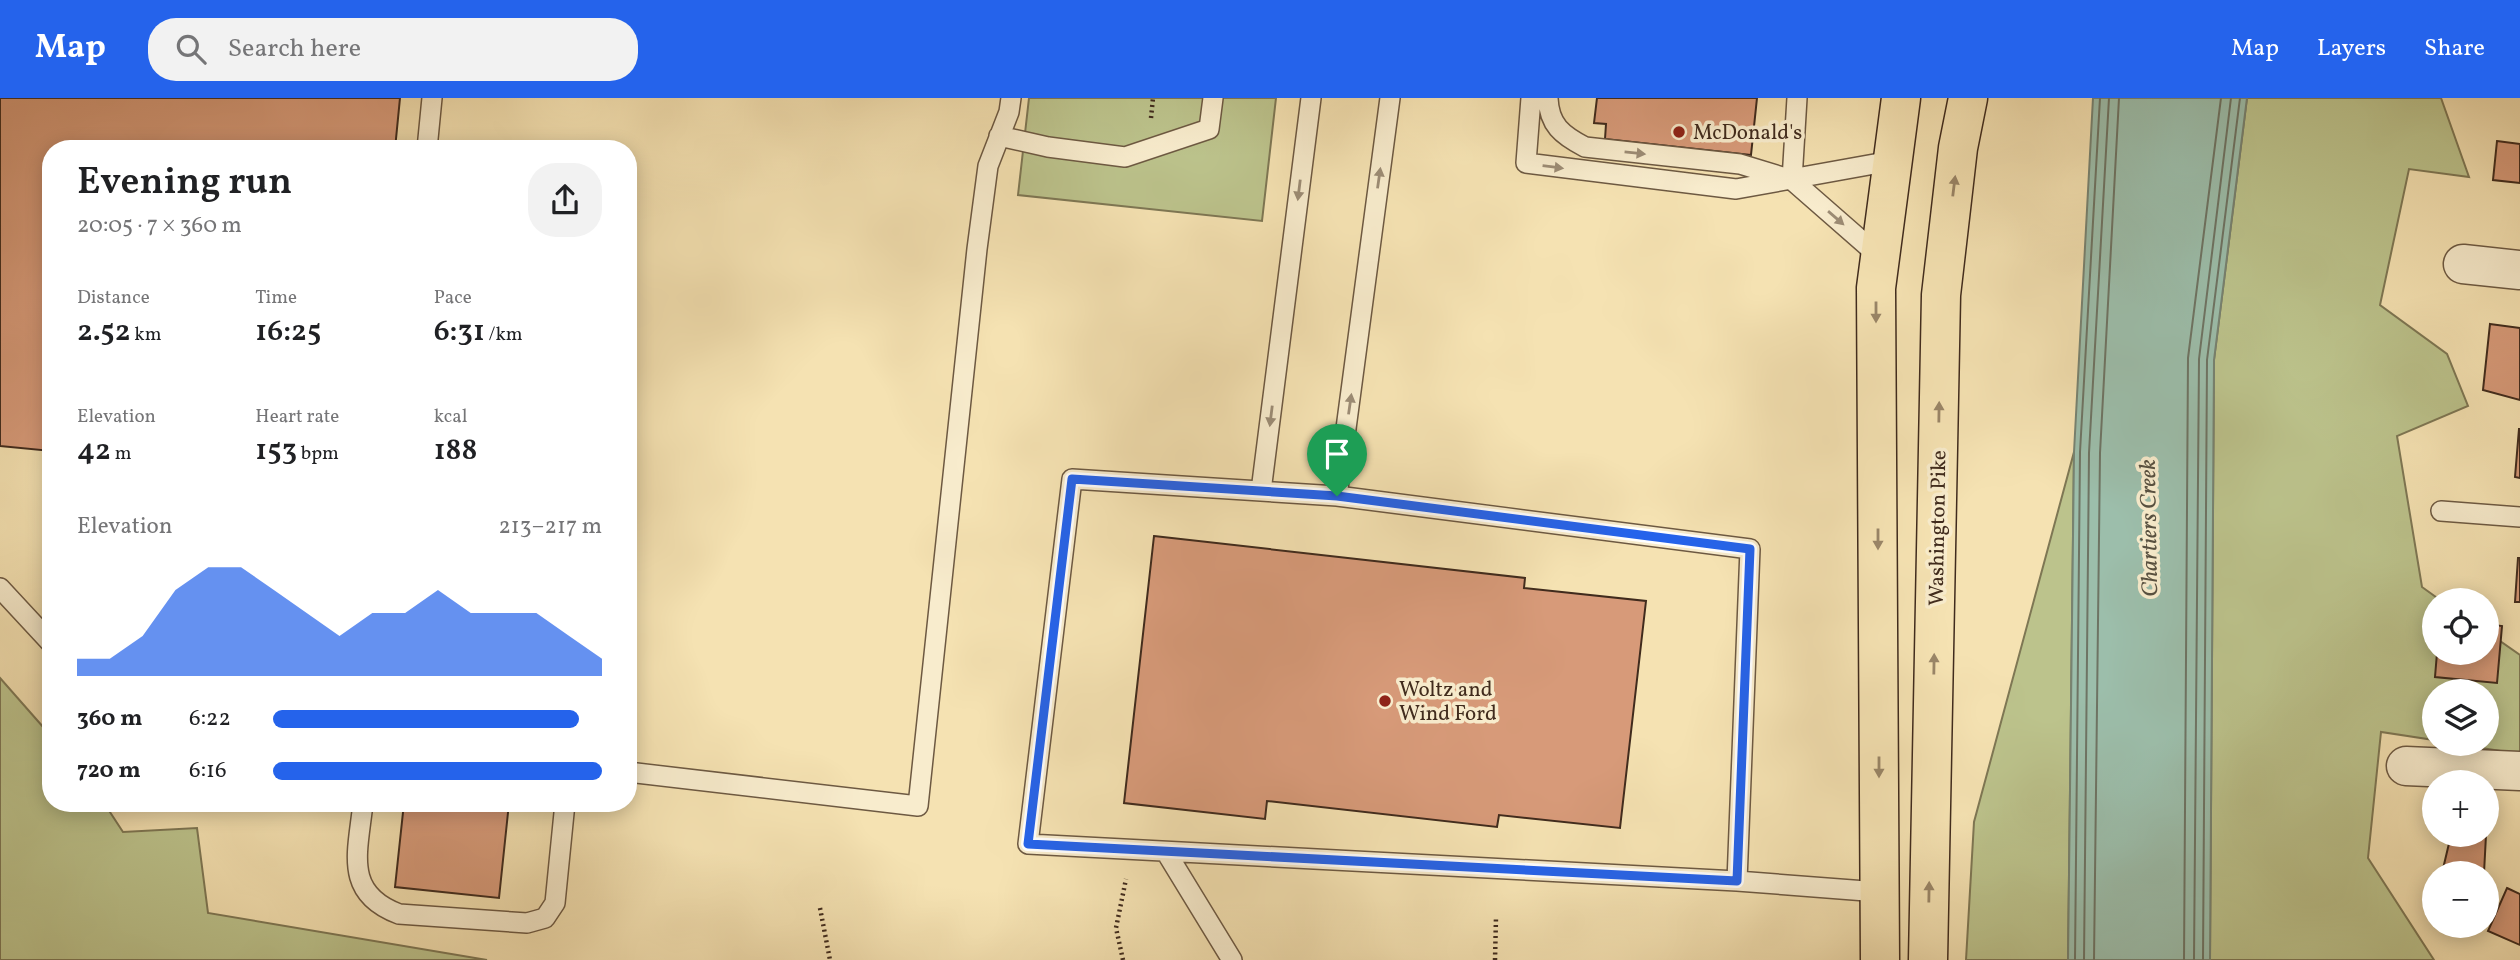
<!DOCTYPE html>
<meta charset="utf-8">
<style>
:root{--surface:#fff;--page:#f2f2f2;--text:#202124;--muted:#757577;--accent:#2563eb}
body{margin:0;font-family:Vollkorn,serif;background:var(--page);color:var(--text);height:100vh;display:flex;flex-direction:column;font-size:26px;white-space:nowrap}
*{box-sizing:border-box;margin:0}
p{font-size:23px;color:var(--muted)}
.icon{flex:none;width:38px;height:38px;fill:none;stroke:currentColor;stroke-width:2;stroke-linecap:round;stroke-linejoin:round}
.map{position:relative;flex:1;overflow:hidden}
.side{position:absolute;left:42px;top:42px;width:595px;height:672px;display:flex;flex-direction:column;background:var(--surface);border-radius:28px;box-shadow:0 4px 18px #0003}
.side>*{flex:none}
.fabs{position:absolute;left:2422px;top:490px;display:grid;gap:14px}
.fabs a{display:grid;place-items:center;width:77px;height:77px;border-radius:50%;background:var(--surface);box-shadow:0 4px 18px #0003;font-size:35px}
.pin{position:absolute;display:grid;place-items:center;width:60px;height:60px;color:#fff;margin:-72px -30px;border-radius:50% 50% 50% 0;rotate:-45deg;box-shadow:0 0 7px #0007}
.pin .icon{rotate:45deg}
.round{display:grid;place-items:center;flex:none;width:74px;height:74px;border-radius:28px;background:var(--page)}
.head{display:flex;align-items:center;justify-content:space-between;height:119px;padding:0 35px}
h1{font-size:38px;font-weight:600;line-height:52px}
.stats{display:grid;grid-template-columns:repeat(3,1fr);gap:10px;height:119px;padding:7px 35px}
.stats div{display:grid;align-content:center}
.stats b{font-size:30px;font-weight:600}
.stats small{font-size:19px;font-weight:400}
.stats p{font-size:19px}
.chart{height:196px;padding:14px 35px}
.chart p{display:flex;justify-content:space-between}
.chart svg{width:100%;height:126px;margin-top:7px;fill:var(--accent);opacity:.7}
ul{padding:0 35px;list-style:none;font-size:23px}
li{display:grid;grid-template-columns:112px 84px 1fr;align-items:center;height:52px}
li i{height:18px;border-radius:9px;background:var(--accent)}
header{display:flex;align-items:center;gap:42px;box-sizing:border-box;height:98px;padding:0 35px;background:var(--accent);color:#fff}
header strong{font-size:33px}
nav{display:flex;gap:38px;margin-inline-start:auto;font-size:24px}
.search{width:490px;height:63px;background:var(--page);display:flex;align-items:center;gap:18px;box-sizing:border-box;padding:0 24px;border-radius:28px;color:var(--muted);font-size:26px}
.map>svg:first-child{display:block}
</style>
<header>
<strong>Map</strong>
<div class="search"><svg class="icon" aria-label="search" viewBox="0 0 24 24"><circle cx="10" cy="10" r="6"/><path d="M15 15l6 6"/></svg>Search here</div>
<nav><a>Map</a><a>Layers</a><a>Share</a></nav>
</header>
<div class="map">
<svg width="2520" height="862" viewBox="0 0 2520 862">
<rect width="100%" height="100%" fill="#f5e2b2"/>
<filter id="stains"><feTurbulence type="fractalNoise" baseFrequency=".00286" numOctaves="4"/><feColorMatrix values="0 0 0 0 .2 0 0 0 0 .09 0 0 0 0 .02 0 0 0 .5 -.17"/></filter>
<radialGradient id="worn" r=".72"><stop offset=".6" stop-color="#630" stop-opacity="0"/><stop offset="1" stop-color="#630" stop-opacity=".3"/></radialGradient>
<path fill="#bcc38c" stroke="#7e7754" stroke-width="2" d="M 1029,0 L 1276,0 L 1262,123 L 1018,97 Z
M 2247,0 L 2441,0 L 2469,79 L 2409,71 L 2380,207 L 2447,256 L 2468,308 L 2397,338 L 2422,489 L 2440,502 L 2434,502 L 2434,555 L 2487,555 L 2487,534 L 2520,557 L 2520,656 L 2456,646 L 2487,646 L 2487,593 L 2434,593 L 2434,642 L 2381,634 L 2368,760 L 2434,862 L 2210,862 L 2214,262 Z
M 2074,354 L 2068,862 L 1966,862 L 1974,724 Z
M 0,580 L 51,638 L 51,705 L 104,705 L 123,734 L 197,730 L 208,815 L 487,862 L 0,862 Z"/>
<path fill="#9cbeab" stroke="#778372" stroke-width="2" d="M 2093,0 L 2247,0 L 2214,262 L 2210,862 L 2068,862 L 2074,354 Z"/>
<g fill="none" stroke-linecap="round" stroke-linejoin="round">
<path stroke="#6e7464" stroke-width="2" d="M 2075,862 L 2080,354 L 2100,0
M 2084,862 L 2089,355 L 2109,0
M 2094,862 L 2100,355 L 2119,0
M 2184,862 L 2188,260 L 2221,0
M 2194,862 L 2199,261 L 2231,0
M 2203,862 L 2207,262 L 2240,0"/>
</g>
<path fill="#d79a79" stroke="#402b1d" stroke-width="2" d="M 0,0 L 400,0 L 395,51 L 51,51 L 51,353 L 0,348 Z
M 1597,0 L 1757,0 L 1751,57 L 1605,41 L 1606,26 L 1594,25 Z
M 2497,43 L 2520,46 L 2520,85 L 2493,82 Z
M 2490,226 L 2520,230 L 2520,302 L 2483,292 Z
M 2519,331 L 2520,331 L 2520,380 L 2515,379 Z
M 1154,438 L 1525,480 L 1524,490 L 1646,503 L 1620,730 L 1499,717 L 1497,729 L 1267,703 L 1265,721 L 1124,705 Z
M 2518,460 L 2520,460 L 2520,504 L 2515,504 Z
M 2487,526 L 2502,528 L 2497,585 L 2435,579 L 2437,555 L 2487,555 Z
M 404,705 L 509,705 L 499,800 L 395,789 Z
M 2451,737 L 2486,737 L 2484,775 L 2442,775 Z
M 2507,790 L 2520,796 L 2520,847 L 2488,833 Z"/>
<g fill="none" stroke-linecap="round" stroke-linejoin="round">
<defs>
<path id="service" d="M 1531,0 L 1526,65 L 1736,91 L 1891,63
M 1548,0 C 1549,27 1562,37 1585,49 L 1740,66 L 1792,82 L 1880,159
M 999,38 L 1048,49 L 1125,59 L 1209,31 L 1213,0
M 427,51 L 432,0
M 1792,82 L 1797,0
M 1261,393 L 1311,0
M 1337,398 L 1390,0
M 2441,413 L 2520,419
M 0,490 L 51,545
M 628,674 L 918,708 L 977,151 L 988,68 L 1009,14 L 1011,0
M 363,705 C 358,754 343,795 399,816 L 527,825 L 545,820 L 555,805 L 565,705
M 1166,754 L 1232,862
M 1737,783 L 1750,451 L 1337,398 L 1072,381 L 1028,746 L 1737,783 L 1879,794"/>
<path id="minor" d="M 2463,166 L 2520,172
M 2406,668 L 2520,673"/>
<path id="primary" d="M 1880,862 L 1876,190 L 1901,0
M 1928,862 L 1941,197 L 1958,50 L 1968,0"/>
</defs>
<use href="#service" stroke="#6d5942" stroke-width="22"/>
<use href="#minor" stroke="#6d5942" stroke-width="41"/>
<use href="#primary" stroke="#402b1d" stroke-width="41"/>
<path stroke="#402b1d" stroke-width="4.5" stroke-dasharray="2 3.5" stroke-linecap="butt" d="M 1151,20 L 1153,0
M 820,810 L 830,862
M 1123,862 L 1116,830 L 1126,781
M 1495,862 L 1496,819"/>
<use href="#service" stroke="#f8eccd" stroke-width="19"/>
<use href="#minor" stroke="#f8eccd" stroke-width="38"/>
<use href="#primary" stroke="#f5e2b2" stroke-width="38"/>
</g>
<defs><path id="oneway-solid" d="M-6-.8H1V-3.2L6.5 0L1 3.2V.8H-6Z" transform="scale(1.75)"/></defs>
<g fill="#9c8c75">
<use href="#oneway-solid" transform="translate(1635 55) rotate(6)"/>
<use href="#oneway-solid" transform="translate(1553 69) rotate(7)"/>
<use href="#oneway-solid" transform="translate(1379 80) rotate(-82)"/>
<use href="#oneway-solid" transform="translate(1299 92) rotate(97)"/>
<use href="#oneway-solid" transform="translate(1836 120) rotate(41)"/>
<use href="#oneway-solid" transform="translate(1350 306) rotate(-82)"/>
<use href="#oneway-solid" transform="translate(1271 318) rotate(97)"/>
</g>
<g fill="#9a8668">
<use href="#oneway-solid" transform="translate(1954 88) rotate(-83)"/>
<use href="#oneway-solid" transform="translate(1876 214) rotate(90)"/>
<use href="#oneway-solid" transform="translate(1939 314) rotate(-89)"/>
<use href="#oneway-solid" transform="translate(1878 441) rotate(90)"/>
<use href="#oneway-solid" transform="translate(1934 566) rotate(-89)"/>
<use href="#oneway-solid" transform="translate(1879 669) rotate(90)"/>
<use href="#oneway-solid" transform="translate(1929 794) rotate(-89)"/>
</g>
<g fill="none" stroke-linecap="round" stroke-linejoin="round">
<defs>
<path id="route" d="M 1072,381 L 1337,398 L 1750,451 L 1737,783 L 1028,746 Z"/>
</defs>
<use href="#route" stroke="#fff" stroke-width="14"/>
<use href="#route" stroke="#2563eb" stroke-width="9"/>
</g>
<g fill="#8f2418" stroke="#f8eccd" stroke-width="2.5">
<circle cx="1679" cy="34" r="7"/>
<circle cx="1385" cy="603" r="7"/>
</g>
<g text-anchor="middle" stroke-width="7" stroke-linejoin="round" paint-order="stroke">
<g font-size="21" fill="#402b1d" stroke="#f8eccd" text-anchor="start">
<text x="1693" y="41">McDonald's</text>
<text x="1399" y="598">Woltz and<tspan x="1399" dy="24">Wind Ford</tspan></text>
</g>
<g font-size="21" fill="#402b1d" stroke="#f8eccd">
<text transform="translate(1937 430) rotate(-89)" y="7">Washington Pike</text>
</g>
<g font-size="23" font-style="italic" fill="#575040" stroke="#f8eccd">
<text transform="translate(2148 430) rotate(-91)" y="8">Chartiers Creek</text>
</g>
</g>
<rect width="100%" height="100%" filter="url(#stains)"/>
<rect width="100%" height="100%" fill="url(#worn)"/>
</svg>
<div class="fabs">
<a><svg class="icon" aria-label="locate" viewBox="0 0 24 24"><circle cx="12" cy="12" r="6"/><path d="M12 2v4M12 18v4M2 12h4M18 12h4"/></svg></a>
<a><svg class="icon" aria-label="layers" viewBox="0 0 24 24"><path d="M12 4l9 5-9 5-9-5zM3 14l9 5 9-5"/></svg></a>
<a>+</a>
<a>−</a>
</div>
<div class="pin" style="left:1337px;top:398px;background:#1e9e55"><svg class="icon" aria-label="arrive" viewBox="0 0 24 24"><path d="M6 21V4h12l-3 4 3 4H6"/></svg></div>
<section class="side">
<div class="head"><div><h1>Evening run</h1><p>20:05 · 7 × 360 m</p></div><a class="round"><svg class="icon" aria-label="share" viewBox="0 0 24 24"><path d="M12 15V3M7 8l5-5 5 5M5 13v7h14v-7"/></svg></a></div>
<div class="stats">
<div><p>Distance</p><b>2.52<small> km</small></b></div>
<div><p>Time</p><b>16:25</b></div>
<div><p>Pace</p><b>6:31<small> /km</small></b></div>
</div>
<div class="stats">
<div><p>Elevation</p><b>42<small> m</small></b></div>
<div><p>Heart rate</p><b>153<small> bpm</small></b></div>
<div><p>kcal</p><b>188</b></div>
</div>
<div class="chart"><p><span>Elevation</span>213–217 m</p>
<svg viewBox="0 0 160 44" preserveAspectRatio="none"><path d="M0 44V38L10 38L20 30L30 14L40 6L50 6L60 14L70 22L80 30L90 22L100 22L110 14L120 22L130 22L140 22L150 30L160 38V44z"/></svg>
</div>
<ul>
<li><b>360 m</b>6:22<i style="width:93%"></i></li>
<li><b>720 m</b>6:16<i style="width:100%"></i></li>
</ul>
</section>
</div>
